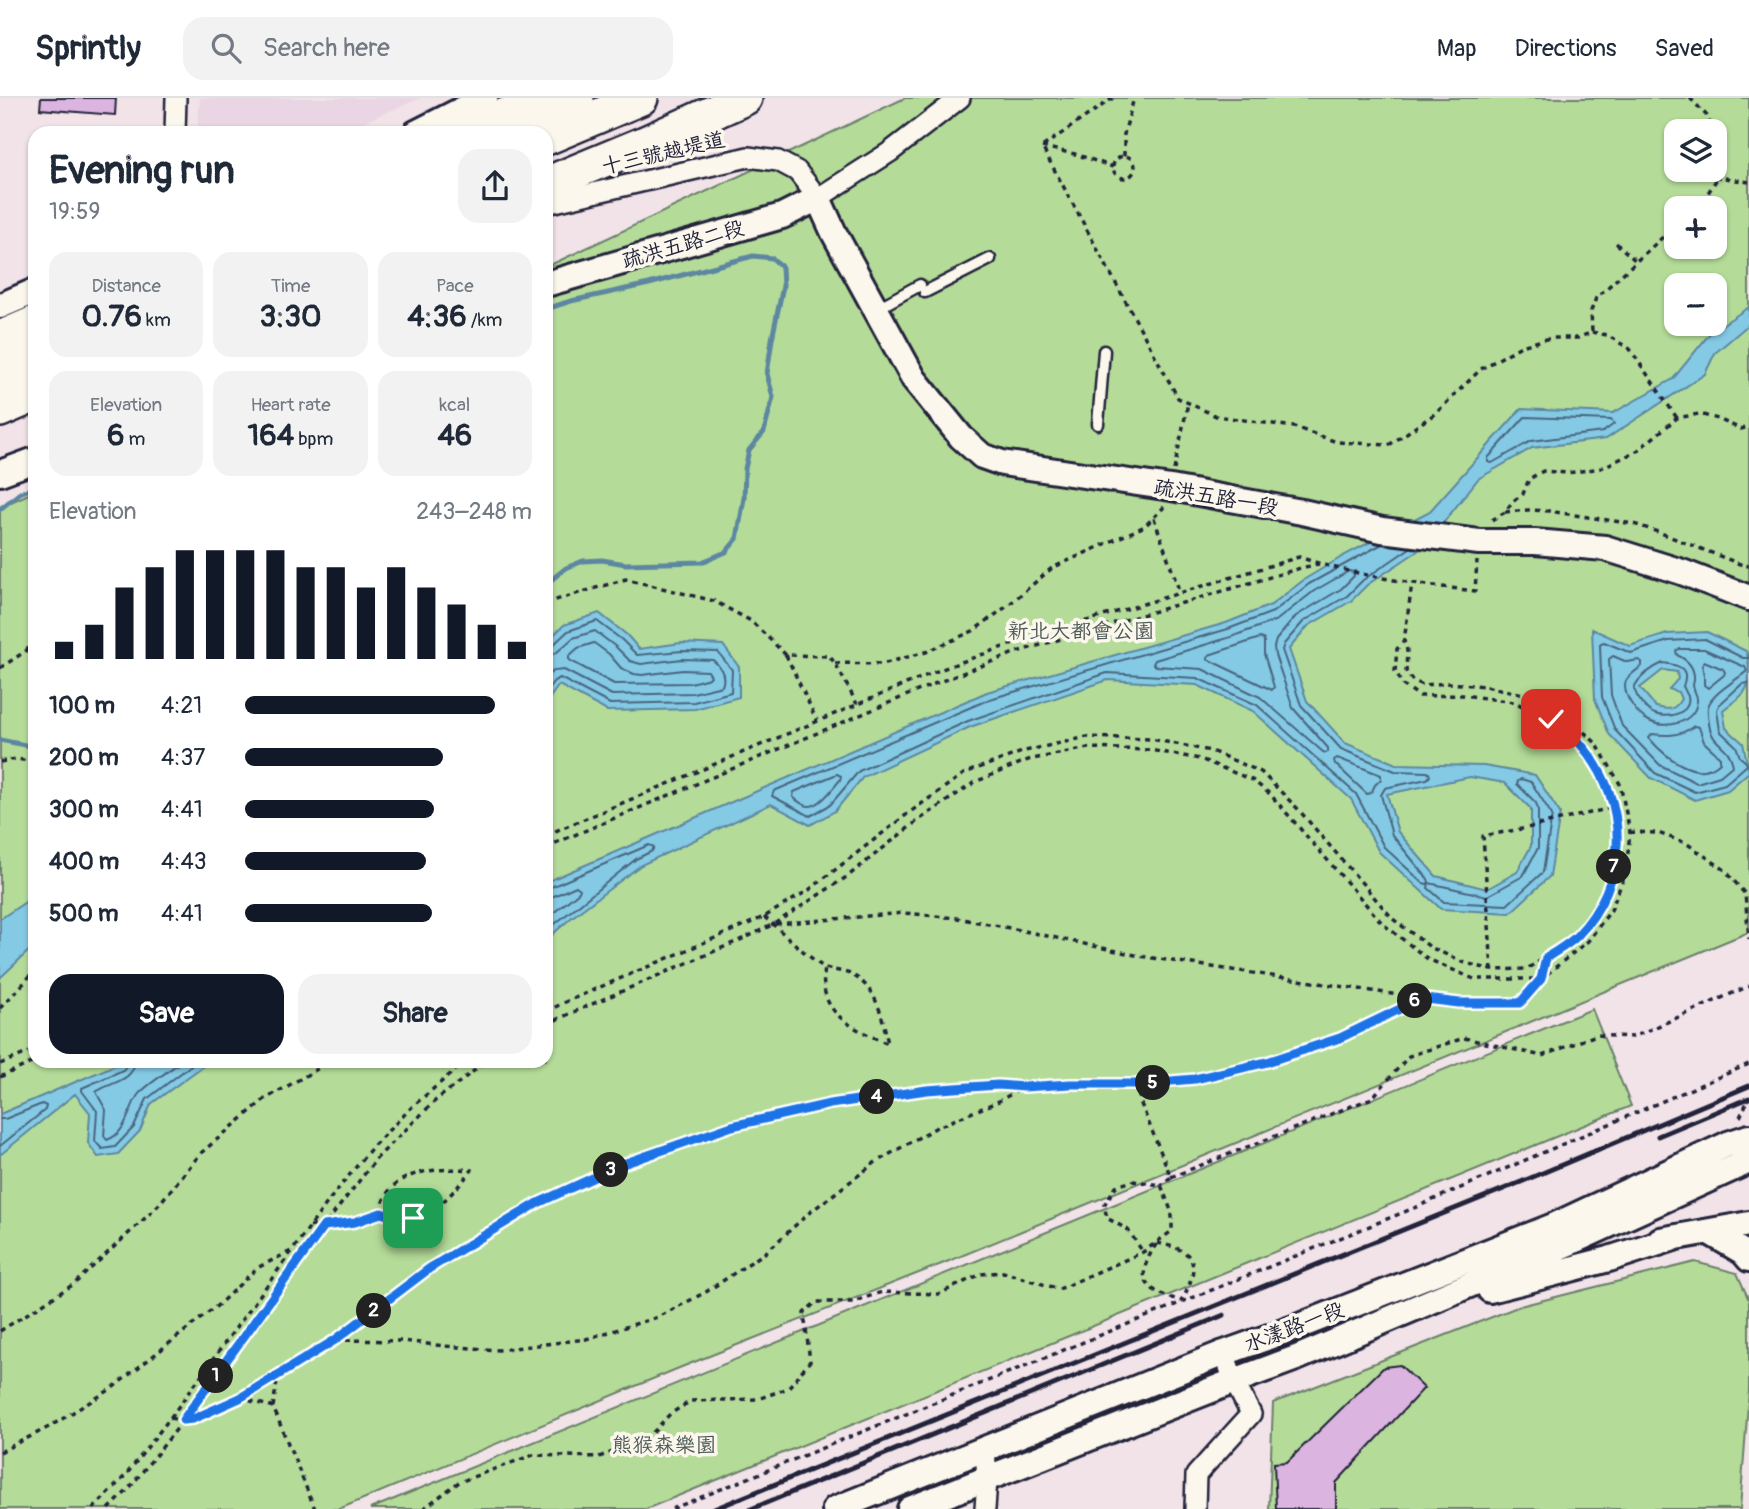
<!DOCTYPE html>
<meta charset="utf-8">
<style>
:root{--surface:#fff;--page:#f2f2f3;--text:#1f2937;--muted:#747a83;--line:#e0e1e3;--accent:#111827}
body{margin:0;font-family:Pangolin,"LXGW WenKai TC",sans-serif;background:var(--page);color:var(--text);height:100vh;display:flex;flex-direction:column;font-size:26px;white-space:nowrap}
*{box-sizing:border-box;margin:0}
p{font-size:23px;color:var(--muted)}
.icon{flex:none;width:38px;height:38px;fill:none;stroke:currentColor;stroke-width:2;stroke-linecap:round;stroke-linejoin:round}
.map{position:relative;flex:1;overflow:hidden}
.drawer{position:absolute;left:28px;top:28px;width:525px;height:942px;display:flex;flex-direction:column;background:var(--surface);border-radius:21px;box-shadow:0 2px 5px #0004}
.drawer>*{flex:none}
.tools{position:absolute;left:1664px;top:21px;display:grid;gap:14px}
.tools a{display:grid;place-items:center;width:63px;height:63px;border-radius:14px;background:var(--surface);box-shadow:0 2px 5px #0004;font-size:35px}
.pin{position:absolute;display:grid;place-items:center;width:60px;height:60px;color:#fff;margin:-30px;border-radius:14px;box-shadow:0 4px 10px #0006}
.km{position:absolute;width:35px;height:35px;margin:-18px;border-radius:50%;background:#222;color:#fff;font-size:19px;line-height:35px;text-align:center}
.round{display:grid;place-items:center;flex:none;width:74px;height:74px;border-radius:21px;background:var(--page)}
.summary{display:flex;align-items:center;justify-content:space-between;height:119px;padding:0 21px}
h1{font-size:38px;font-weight:800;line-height:52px}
.stats{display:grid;grid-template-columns:repeat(3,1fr);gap:10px;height:119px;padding:7px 21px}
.stats div{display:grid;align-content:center;border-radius:18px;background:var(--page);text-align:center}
.stats b{font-size:30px;font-weight:800}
.stats small{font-size:19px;font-weight:400}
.stats p{font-size:19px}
.chart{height:196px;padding:14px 21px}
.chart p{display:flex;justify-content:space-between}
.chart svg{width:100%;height:126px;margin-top:7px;stroke:var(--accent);stroke-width:6}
.cta{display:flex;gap:14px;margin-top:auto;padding:14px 21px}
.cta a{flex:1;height:80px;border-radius:21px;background:var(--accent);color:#fff;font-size:28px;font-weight:800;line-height:80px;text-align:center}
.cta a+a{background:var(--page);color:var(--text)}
ul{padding:0 21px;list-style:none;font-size:23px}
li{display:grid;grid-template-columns:112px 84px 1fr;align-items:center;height:52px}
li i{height:18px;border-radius:9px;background:var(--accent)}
header{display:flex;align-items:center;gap:42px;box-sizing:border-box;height:98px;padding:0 35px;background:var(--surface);border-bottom:2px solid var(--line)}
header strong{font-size:33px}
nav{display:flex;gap:38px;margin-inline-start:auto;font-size:24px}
.search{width:490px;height:63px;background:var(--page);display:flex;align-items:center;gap:18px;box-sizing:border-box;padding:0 24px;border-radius:21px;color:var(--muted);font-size:26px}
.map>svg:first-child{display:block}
</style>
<header>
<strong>Sprintly</strong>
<div class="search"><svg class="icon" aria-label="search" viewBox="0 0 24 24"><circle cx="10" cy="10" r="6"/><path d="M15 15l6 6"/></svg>Search here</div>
<nav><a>Map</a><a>Directions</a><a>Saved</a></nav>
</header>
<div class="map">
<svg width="1749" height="1411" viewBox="0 0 1749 1411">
<rect width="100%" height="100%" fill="#f1e3e8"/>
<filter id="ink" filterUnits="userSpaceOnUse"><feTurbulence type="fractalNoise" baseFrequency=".0143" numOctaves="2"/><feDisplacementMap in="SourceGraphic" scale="14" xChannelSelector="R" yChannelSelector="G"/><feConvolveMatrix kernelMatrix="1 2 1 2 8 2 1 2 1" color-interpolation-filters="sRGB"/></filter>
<g filter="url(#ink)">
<path fill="#ead5e5" d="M 200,0 L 421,0 L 337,35 L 197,35 Z"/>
<path fill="#b4dc98" stroke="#6b7f6a" stroke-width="2" fill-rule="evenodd" d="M 905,0 L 1749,0 L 1749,834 L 944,1165 L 679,1270 L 339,1411 L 0,1411 L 0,409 L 35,393 L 35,962 L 546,962 L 546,169 ZM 1676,33 L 1715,33 L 1715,72 L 1676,72 ZM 1676,110 L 1715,110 L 1715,149 L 1676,149 ZM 1676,187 L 1715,187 L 1715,226 L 1676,226 Z
M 1592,911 L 1631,1008 L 646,1411 L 370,1411 Z
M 1695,1164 L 1737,1175 L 1749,1202 L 1749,1292 L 1740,1411 L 1269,1411 L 1273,1305 L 1520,1208 Z"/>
<path fill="#84cae5" stroke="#5d87a1" stroke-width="2" fill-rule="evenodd" d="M 1749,209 L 1749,226 L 1715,255 L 1705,276 L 1606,341 L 1532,350 L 1478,381 L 1425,448 L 1367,487 L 1351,503 L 1308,528 L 1289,551 L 1307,603 L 1345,645 L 1396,666 L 1484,668 L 1535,677 L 1560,715 L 1550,778 L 1510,815 L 1441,811 L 1379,754 L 1351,701 L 1253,613 L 1197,587 L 1108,582 L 970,629 L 863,679 L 835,713 L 810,727 L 771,706 L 641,767 L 571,820 L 546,842 L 546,784 L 987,594 L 1226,525 L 1271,507 L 1305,481 L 1345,457 L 1430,413 L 1521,311 L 1613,315 L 1673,281 L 1711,234 ZM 1470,679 L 1505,685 L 1531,711 L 1531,748 L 1517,774 L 1487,791 L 1436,778 L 1398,734 L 1387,696 Z
M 599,515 L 627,537 L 639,551 L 681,545 L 723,547 L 739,569 L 739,599 L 695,611 L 607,613 L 559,587 L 546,605 L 546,544 L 564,527 Z
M 1592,531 L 1630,548 L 1667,536 L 1707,534 L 1746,553 C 1749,561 1749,567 1749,576 C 1749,597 1738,600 1723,612 L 1726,630 L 1743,645 L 1749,674 L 1728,692 L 1695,702 L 1651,680 L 1609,636 L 1595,601 ZM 1663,572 L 1677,574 L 1678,581 L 1669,591 L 1678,594 L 1681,601 C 1674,613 1669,612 1656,609 L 1640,590 Z
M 35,802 L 35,847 L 0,880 L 0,821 L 27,803 Z
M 127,962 L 210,963 L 151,1006 L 140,1033 L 118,1056 L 98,1059 L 88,1045 L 90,1015 L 75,996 L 0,1057 L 0,1016 Z"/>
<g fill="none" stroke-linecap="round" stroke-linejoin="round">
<path stroke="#49657f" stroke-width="2" d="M 1525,319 L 1611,322 L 1614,326 L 1603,334 L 1531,343 L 1492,365 L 1488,364 L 1488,360 Z
M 1382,446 L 1309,486 L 1273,514 L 1228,531 L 990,601 L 774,693 L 772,698 L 810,718 L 830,707 L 859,673 L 968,623 L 1107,575 L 1197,580 L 1257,607 L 1356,696 L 1384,749 L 1423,785 L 1427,786 L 1429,784 L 1428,781 L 1392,737 L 1381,697 L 1385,690 L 1427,681 L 1430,678 L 1429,675 L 1427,674 L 1395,673 L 1341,651 L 1301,607 L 1282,552 L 1284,546 L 1304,523 L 1347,498 L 1363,482 L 1410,450
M 1349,473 L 1353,474 L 1354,478 L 1341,491 L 1296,518 L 1276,542 L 1274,549 L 1275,557 L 1293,610 L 1328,650 L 1328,653 L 1326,655 L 1323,654 L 1260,599 L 1202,571 L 1156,568 L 1153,566 L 1155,562 L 1231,539 L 1277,522 L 1314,493 Z
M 1260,540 L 1264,542 L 1264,556 L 1274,589 L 1272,592 L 1207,561 L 1209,557 Z
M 594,545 L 609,556 L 621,570 L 634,576 L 642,577 L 683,572 L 708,573 L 711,578 L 709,580 L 691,585 L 614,586 L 569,562 L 569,558 L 578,550 Z
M 546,549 L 553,547 L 568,533 L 597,523 L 622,542 L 637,557 L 682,553 L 718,554 L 732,572 L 731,594 L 694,604 L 610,606 L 560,580 L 554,583 L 546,593
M 1704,551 L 1745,569 L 1747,573 C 1738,581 1711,596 1708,609 C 1707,615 1709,621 1709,626 C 1710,632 1711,636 1715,641 C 1725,652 1729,652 1733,667 L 1720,678 L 1697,685 L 1660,667 L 1622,628 L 1611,597 L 1609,561 L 1613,558 L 1627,564 L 1639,562 L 1642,564 L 1642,568 C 1637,572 1629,577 1626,583 C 1621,596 1638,618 1649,623 C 1666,632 1695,625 1697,603 C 1698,597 1693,593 1693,587 C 1693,586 1694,584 1694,582 C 1695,569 1688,562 1677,557 L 1676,553 L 1679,551 Z
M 546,558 L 556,555 L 573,540 L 595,533 L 616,549 L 630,563 L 641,566 L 682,561 L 713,562 C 721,569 726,578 722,588 L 693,595 L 612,597 L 564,572 L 554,573 L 546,578
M 1749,560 L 1743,560 L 1705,541 L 1668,543 L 1631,555 L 1604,544 L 1601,545 L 1600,547 L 1602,599 L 1615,632 L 1655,675 L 1695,694 L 1725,686 L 1747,667 L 1746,664 L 1740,659 L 1736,648 L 1720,633 L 1717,612 L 1719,607 L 1742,586 L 1749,585
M 1704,563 L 1723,571 L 1725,574 L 1724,577 L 1708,590 L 1704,587 L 1704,578 L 1702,567 Z
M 1663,565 C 1679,567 1690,570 1683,588 C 1684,590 1687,597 1688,598 C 1692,616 1667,621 1655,616 C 1646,613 1637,600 1634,591 C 1637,580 1653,569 1663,565 Z
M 1694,628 L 1699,629 L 1704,644 L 1720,659 L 1720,664 C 1698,686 1664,658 1649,640 L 1652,636 C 1667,638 1681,638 1694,628 Z
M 1337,660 L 1381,677 L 1381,681 L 1375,687 L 1371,695 L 1367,696 L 1335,666 L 1334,662 Z
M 837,676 L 841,678 L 840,682 C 834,689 820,709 809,708 C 804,708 796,702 793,699 L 794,694 Z
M 1521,681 L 1531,684 L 1552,717 L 1543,774 L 1507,807 L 1444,804 L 1428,790 L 1429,785 L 1487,798 L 1523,778 L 1538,750 L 1538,711 L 1536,705 L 1517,686 L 1518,683 Z
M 546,790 L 551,789 L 649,747 L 654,749 L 652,753 L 636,761 L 546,833
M 546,799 L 554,798 L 576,788 L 580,791 L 579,794 L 546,821
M 127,962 L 126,968 L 123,972 L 82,990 L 82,993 L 97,1013 L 95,1043 L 102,1051 L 115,1049 L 134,1029 L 147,1001 L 198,962
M 135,962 C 134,984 110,984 96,994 L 106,1012 L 104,1038 L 107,1042 C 127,1035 128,1012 138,997 C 146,987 172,971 183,962
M 0,1021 L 5,1021 L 42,1006 L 46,1008 L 45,1012 L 0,1048"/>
<path stroke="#5d87a1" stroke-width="5" d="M 546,211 L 571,203 L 649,186 L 753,158 L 772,160 L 782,169 L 783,188 L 772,241 L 767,276 L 773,299 L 764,334 L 749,352 L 745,371 L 744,400 L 737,441 L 726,454 L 702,464 L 626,466 L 602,462 L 583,463 L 566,470 L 546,486
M 0,411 L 20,395 L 35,389
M 0,642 L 35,649"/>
</g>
<path fill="#dbb5df" stroke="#22223b" stroke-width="2" d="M 41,0 L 116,0 L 115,17 L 40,11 Z
M 1400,1267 L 1424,1290 L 1336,1385 L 1336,1411 L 1276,1411 L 1274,1365 L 1287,1364 L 1384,1269 Z"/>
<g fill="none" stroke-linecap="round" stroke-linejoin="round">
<defs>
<path id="service" d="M 925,194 L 990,161
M 876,211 L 920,187
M 1098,326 L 1104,253"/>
<path id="minor" d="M 175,35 L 176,0
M 546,106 L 748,59 L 778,63 L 797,73 L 818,100 L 890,54 L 960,0
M 985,1352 L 987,1381 L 985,1411
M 1195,1411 L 1196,1377 L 1251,1316 L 1234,1283 L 1224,1255"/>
<path id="tertiary" d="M 416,35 L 485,0
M 438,35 L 541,0
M 546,186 L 782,118 L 818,100 L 834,135 L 914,281 L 961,339 L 982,358 L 1002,365 L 1171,390 L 1302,414 L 1382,432 L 1479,444 L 1535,444 L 1605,450 L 1682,474 L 1749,500
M 0,208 L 35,193
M 0,235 L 35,220
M 0,375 L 35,362
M 1709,1134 L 1743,1154 L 1749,1161
M 1660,1142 L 1749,1126
M 1490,1192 L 1609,1161 L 1674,1140
M 835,1411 L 1224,1255 L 1302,1227 L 1551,1129 L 1728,1046 L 1749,1039
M 910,1411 L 1234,1283 L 1299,1259 L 1569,1145 L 1749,1063"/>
<path id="trunk" d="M 497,35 L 541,17 L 577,0
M 546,40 L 641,0
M 546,86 L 645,45 L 745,0
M 0,256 L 35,243
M 0,284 L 35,270
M 0,312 L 35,297"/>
</defs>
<use href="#service" stroke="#22223b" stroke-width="15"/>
<use href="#minor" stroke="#22223b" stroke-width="24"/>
<use href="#tertiary" stroke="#22223b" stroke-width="30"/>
<use href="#trunk" stroke="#22223b" stroke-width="38"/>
<path stroke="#22223b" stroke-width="3.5" stroke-dasharray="5 5" stroke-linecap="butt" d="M 1113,0 L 1042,49 L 1178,300 L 1216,318 L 1294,329 L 1337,344 L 1389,347 L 1436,315 L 1481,271 L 1521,248 L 1550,240 L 1578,240 L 1592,234 L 1591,213 L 1596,200 L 1676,127
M 1690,0 L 1707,18 L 1713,33
M 1042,49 L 1075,56 L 1113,69
M 1124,58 L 1124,36 L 1134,0
M1113 69a11 11 0 1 1 22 0a11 11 0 1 1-22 0Z
M 1696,72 L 1718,79 L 1749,84
M 1696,110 L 1701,106 L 1718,79 L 1717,44 L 1715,39
M 1616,145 L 1637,164
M 1592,234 L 1607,237 L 1630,251 L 1677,320
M 1174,372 L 1188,305
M 1505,414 L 1528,412 L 1549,413 L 1634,426 L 1658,434 L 1740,466 L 1749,468
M 1154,420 L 1180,495
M 1492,422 L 1505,414 L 1513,403 L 1523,396 L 1529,381 L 1543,373 L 1567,375 L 1601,370 L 1637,353 L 1677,320 L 1699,316 L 1718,321 L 1741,331 L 1749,329
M 546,505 L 626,481 L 714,503 L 751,523 L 786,557 L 829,558 L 835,565 L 857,606
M 786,557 L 817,623
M 835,565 L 882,566 L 926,554 L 973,533 L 1006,509 L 1052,470 L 1145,428 L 1164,409
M 0,570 L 26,553 L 35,540
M 0,664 L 16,661 L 35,664
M 1630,734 L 1658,735 L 1686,745 L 1725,772 L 1745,796 L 1749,841
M 546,737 L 942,571 L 1017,544 L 1299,459 C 1355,478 1416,486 1475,493 L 1477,463
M 546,749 L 934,586 L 1017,554 L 1304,469 L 1319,467
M 764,819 C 784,835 802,854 822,868 C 829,873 843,872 852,877 C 878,890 883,922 888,946 C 863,934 826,921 824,888 C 823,882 824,876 825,871
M 776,826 L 904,815 L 957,820 L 1015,831 L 1140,858 L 1418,900 L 1459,905 L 1520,905 L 1541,881 L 1546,860
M 1492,872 L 1483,738 L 1527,730 L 1615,709
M 0,910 L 27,882 L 35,869
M 546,914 L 563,905 L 764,819 L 809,792 L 910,714 L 965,675 L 1025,653 L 1087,639 L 1151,641 L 1211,653 L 1261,674 L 1298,711 L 1393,821 L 1430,849 L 1462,864 L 1492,872 L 1527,871 L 1575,840 L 1597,814 L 1613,778 L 1618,745 L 1615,709 L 1601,675 L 1583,648 L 1551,621 L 1514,604 L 1463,597 L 1420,598 L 1404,588 L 1395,573 L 1397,551 L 1404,543
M 546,926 L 745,840 L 774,826 L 848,778 L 916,724 L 975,684 L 1028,662 L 1088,650 L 1150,652 L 1200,661 L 1252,682 L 1270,696 L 1383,826 L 1428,861 L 1474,881 L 1541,881 L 1588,843 L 1611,812 L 1626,774 L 1630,734 L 1620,686 L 1596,645 L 1562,614 L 1529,597 L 1485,588 L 1448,585 L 1423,587 L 1412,582 L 1406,573 L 1407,552 L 1404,543 L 1412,486
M 0,966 L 35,952
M 0,979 L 38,962
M 1136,986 L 1141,1006 L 1171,1079 L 1161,1087
M 1740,1019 L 1749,1000
M 1171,1079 L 1372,1000 L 1409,958 L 1464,940 L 1542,958 L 1596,937 L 1633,939 L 1749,888
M 310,1128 C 324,1128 340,1127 354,1124 C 363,1122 372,1116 380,1115 C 389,1115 400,1123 413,1120 C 436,1116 458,1089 472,1072 C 444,1070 401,1070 385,1099 C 383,1103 382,1110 381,1115
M 1157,1145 C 1200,1153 1199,1168 1182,1203 C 1144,1193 1133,1181 1157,1145 Z
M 0,1233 L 74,1186 L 155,1111 L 201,1055 L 265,1001 L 333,962
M 336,1242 L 403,1243 L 444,1248 L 498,1252 L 586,1241 L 658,1219 L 706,1194 L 766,1154 L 809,1115 L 876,1064 L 935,1030 L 999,1003 L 1022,990
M 240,1300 L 273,1309 L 315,1411
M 273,1309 L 278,1277
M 170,1320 L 183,1323 L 193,1321 L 240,1300 L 335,1242 L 430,1170 L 538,1105 L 623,1066 L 732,1028 L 830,1006 L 927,992 L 998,987 L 1024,989 L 1070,986 L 1136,986 L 1195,981 L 1267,964 L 1340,940 L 1406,908 L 1418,900
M 0,1354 L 49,1329 L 111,1291 L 218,1207 L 257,1170 L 291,1153
M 93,1411 L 126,1377 L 170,1320 L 330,1101 L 373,1048 L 413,1008 L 467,962
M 109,1411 L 127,1393 L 183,1323 L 324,1128 L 377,1060 L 436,1002 L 488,962
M 423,1411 L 459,1384 L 533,1357 L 599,1359 L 646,1342 L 670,1316 L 691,1303 L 758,1301 L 788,1290 L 810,1263 L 804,1215 L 816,1204 L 853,1204 L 882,1194 L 939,1196 L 981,1176 L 1003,1174 L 1059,1191 L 1143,1154 L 1172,1133 L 1172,1115 L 1161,1087 L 1133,1083 L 1116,1088 L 1104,1107 L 1107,1120 L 1128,1132 L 1143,1154
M 672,1411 L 1414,1110 L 1749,966"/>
<use href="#service" stroke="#fbf7ec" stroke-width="10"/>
<use href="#minor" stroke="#fbf7ec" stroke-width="19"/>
<use href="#tertiary" stroke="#fbf7ec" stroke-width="24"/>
<use href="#trunk" stroke="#fbf7ec" stroke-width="33"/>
<path stroke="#22223b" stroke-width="5" d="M 1658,1038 L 1749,1000
M 714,1411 L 1521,1084 L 1749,988
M 751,1411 L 1224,1217"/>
</g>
</g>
<g fill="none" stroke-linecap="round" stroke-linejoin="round" filter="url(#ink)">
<defs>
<path id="route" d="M 413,1120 L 397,1120 L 381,1115 L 355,1124 L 324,1128 L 183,1322 L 193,1321 L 240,1300 L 278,1277 L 335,1242 L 430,1170 L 538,1105 L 623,1066 L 732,1028 L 830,1006 L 927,992 L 998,987 L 1024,989 L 1070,986 L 1136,986 L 1195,981 L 1267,964 L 1340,940 L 1406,908 L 1418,900 L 1459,905 L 1520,905 L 1541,881 L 1546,860 C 1556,853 1568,847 1577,838 C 1628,785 1631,706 1583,649 C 1575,638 1561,630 1551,621"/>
</defs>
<use href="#route" stroke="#fff" stroke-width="14"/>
<use href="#route" stroke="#1a73e8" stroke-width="9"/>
</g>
<g text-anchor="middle" stroke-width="7" stroke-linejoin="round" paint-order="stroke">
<g font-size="21" fill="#22223b" stroke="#fbf7ec">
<text transform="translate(663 55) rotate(-13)" y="7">十三號越堤道</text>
<text transform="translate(683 146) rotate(-16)" y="7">疏洪五路二段</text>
<text transform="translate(1216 399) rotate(10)" y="7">疏洪五路一段</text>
<text transform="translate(1294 1229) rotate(-21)" y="7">水漾路一段</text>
</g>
<g font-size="21" fill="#4e5a57" stroke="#fbf7ec">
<text x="1081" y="540">新北大都會公園</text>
<text x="664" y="1354">熊猴森樂園</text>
</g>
</g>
</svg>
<div class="tools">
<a><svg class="icon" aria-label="layers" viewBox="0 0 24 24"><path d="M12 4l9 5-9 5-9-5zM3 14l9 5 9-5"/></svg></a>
<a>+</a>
<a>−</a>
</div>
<div class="pin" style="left:413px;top:1120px;background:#1e9e55"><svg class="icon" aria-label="arrive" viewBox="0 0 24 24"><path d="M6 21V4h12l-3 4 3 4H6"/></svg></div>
<div class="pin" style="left:1551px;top:621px;background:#d93025"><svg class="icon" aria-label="check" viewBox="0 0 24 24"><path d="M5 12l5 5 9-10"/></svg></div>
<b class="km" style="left:216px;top:1278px">1</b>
<b class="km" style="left:374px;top:1213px">2</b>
<b class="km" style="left:611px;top:1072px">3</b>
<b class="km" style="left:877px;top:999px">4</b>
<b class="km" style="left:1153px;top:985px">5</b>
<b class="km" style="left:1415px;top:903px">6</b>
<b class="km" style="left:1614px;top:769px">7</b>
<section class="drawer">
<div class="summary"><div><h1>Evening run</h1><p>19:59</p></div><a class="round"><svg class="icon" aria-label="share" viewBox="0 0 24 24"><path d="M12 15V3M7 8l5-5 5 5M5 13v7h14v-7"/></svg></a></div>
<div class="stats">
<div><p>Distance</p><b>0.76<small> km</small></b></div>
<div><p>Time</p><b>3:30</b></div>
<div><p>Pace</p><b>4:36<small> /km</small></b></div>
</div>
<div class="stats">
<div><p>Elevation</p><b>6<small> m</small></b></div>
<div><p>Heart rate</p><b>164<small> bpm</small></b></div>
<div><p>kcal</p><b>46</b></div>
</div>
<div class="chart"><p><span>Elevation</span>243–248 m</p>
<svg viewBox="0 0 160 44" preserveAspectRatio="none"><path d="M5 44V38M15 44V32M25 44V19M35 44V12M45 44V6M55 44V6M65 44V6M75 44V6M85 44V12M95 44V12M105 44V19M115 44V12M125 44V19M135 44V25M145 44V32M155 44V38"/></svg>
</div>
<ul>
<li><b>100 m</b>4:21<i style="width:87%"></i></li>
<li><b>200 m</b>4:37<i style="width:69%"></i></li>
<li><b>300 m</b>4:41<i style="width:66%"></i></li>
<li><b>400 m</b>4:43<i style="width:63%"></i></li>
<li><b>500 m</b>4:41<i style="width:65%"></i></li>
</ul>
<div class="cta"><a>Save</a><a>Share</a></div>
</section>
</div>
